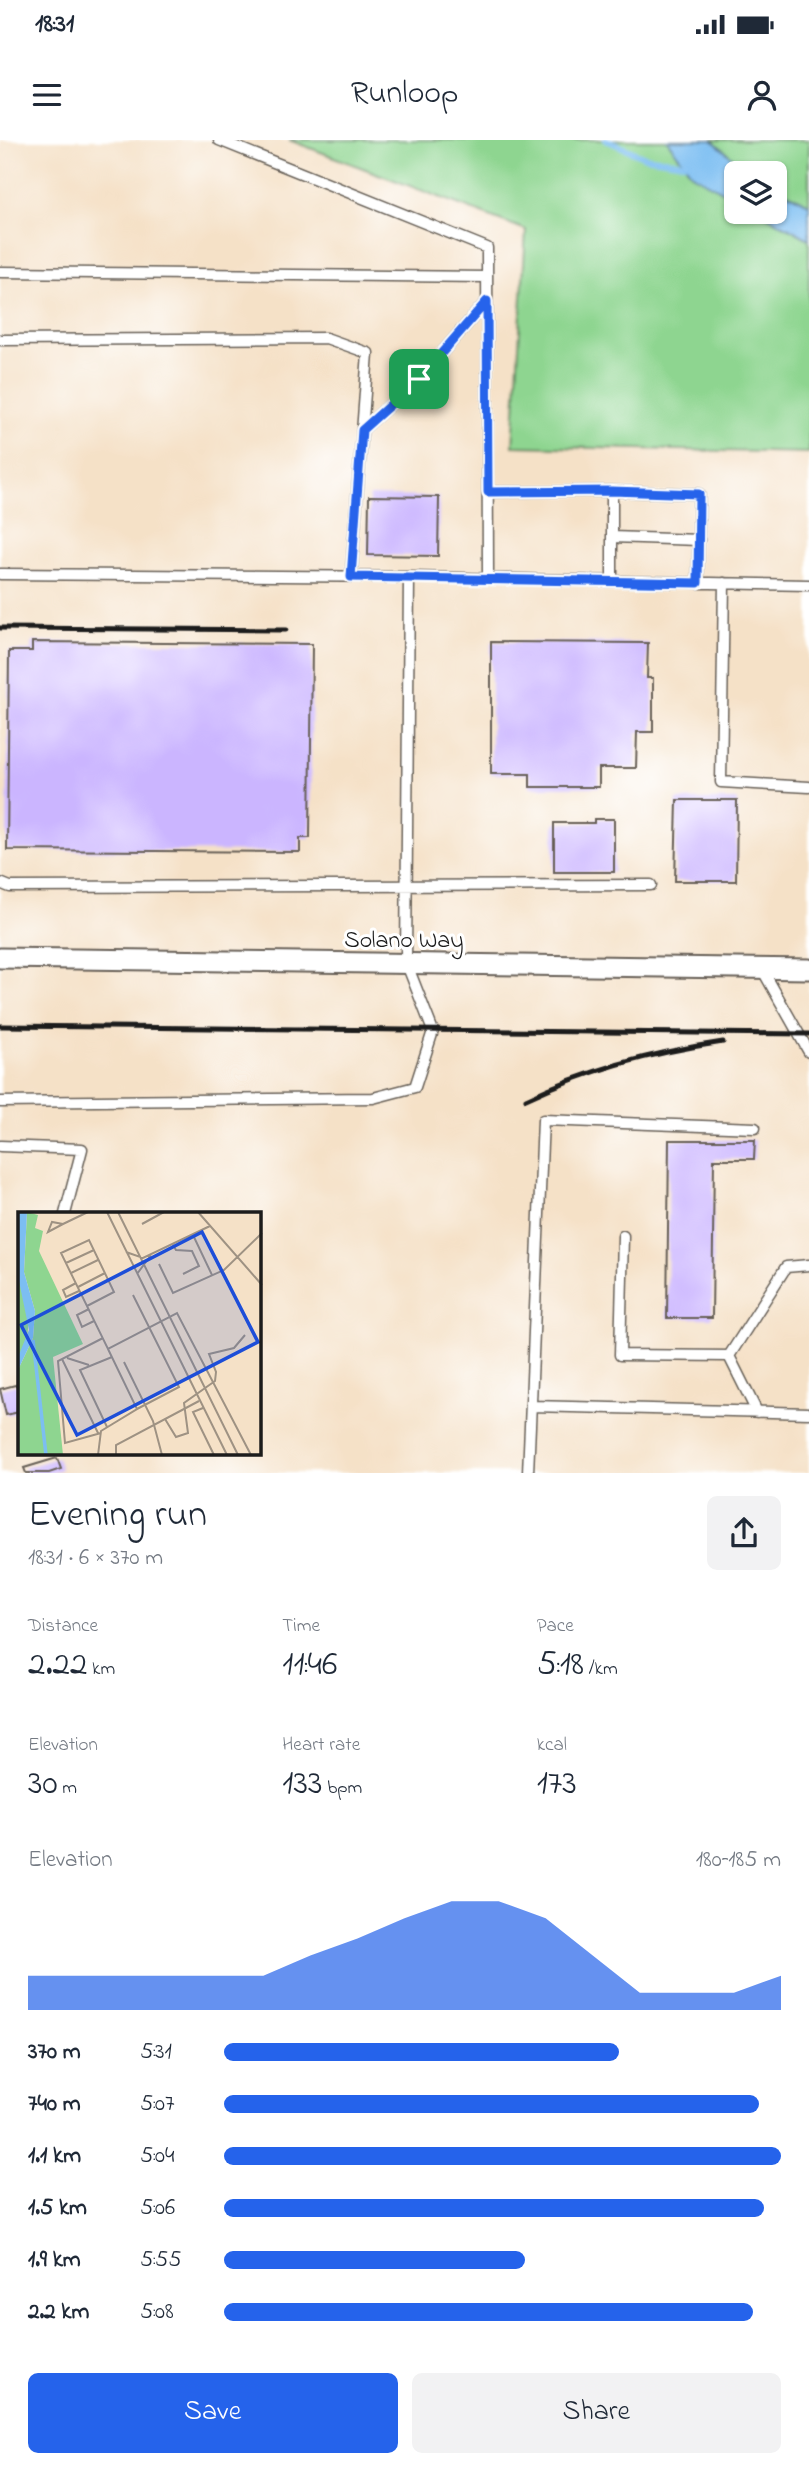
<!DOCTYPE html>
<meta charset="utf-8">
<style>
:root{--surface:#fff;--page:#f2f2f3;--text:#1f2937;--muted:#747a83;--accent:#2563eb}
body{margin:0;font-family:"Indie Flower",sans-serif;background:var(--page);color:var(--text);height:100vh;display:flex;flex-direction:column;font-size:26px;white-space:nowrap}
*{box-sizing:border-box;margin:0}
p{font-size:23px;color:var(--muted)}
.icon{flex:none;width:38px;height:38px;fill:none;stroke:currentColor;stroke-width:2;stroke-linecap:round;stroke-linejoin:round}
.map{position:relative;height:1333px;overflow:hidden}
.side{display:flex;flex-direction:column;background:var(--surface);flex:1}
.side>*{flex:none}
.tools{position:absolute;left:724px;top:21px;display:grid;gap:14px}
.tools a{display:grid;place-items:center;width:63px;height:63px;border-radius:10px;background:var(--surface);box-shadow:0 2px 5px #0004;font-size:35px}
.pin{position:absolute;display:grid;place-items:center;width:60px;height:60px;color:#fff;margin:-30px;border-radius:14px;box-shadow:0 4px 10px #0006}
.round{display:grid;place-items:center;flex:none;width:74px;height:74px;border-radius:10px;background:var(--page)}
.overview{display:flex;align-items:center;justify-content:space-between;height:119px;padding:0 28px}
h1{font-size:38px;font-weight:600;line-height:52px}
.figures{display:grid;grid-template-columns:repeat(3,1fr);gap:10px;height:119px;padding:7px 28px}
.figures div{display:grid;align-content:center}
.figures b{font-size:35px;font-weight:600}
.figures small{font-size:19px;font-weight:400}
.figures p{font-size:19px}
.chart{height:196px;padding:14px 28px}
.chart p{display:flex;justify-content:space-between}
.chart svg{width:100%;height:126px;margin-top:7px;fill:var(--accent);opacity:.7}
.button{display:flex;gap:14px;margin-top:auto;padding:14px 28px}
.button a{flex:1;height:80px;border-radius:10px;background:var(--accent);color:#fff;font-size:28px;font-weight:600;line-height:80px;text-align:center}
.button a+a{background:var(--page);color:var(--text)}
ul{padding:0 28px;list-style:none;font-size:23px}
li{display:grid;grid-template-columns:112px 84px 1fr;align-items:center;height:52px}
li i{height:18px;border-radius:9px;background:var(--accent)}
.status{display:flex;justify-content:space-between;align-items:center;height:49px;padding:0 35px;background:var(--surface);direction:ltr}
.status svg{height:19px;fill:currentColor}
header{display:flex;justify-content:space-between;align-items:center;height:91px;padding:0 28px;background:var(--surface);font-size:32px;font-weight:600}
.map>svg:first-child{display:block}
</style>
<div class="status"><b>18:31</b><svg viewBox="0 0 49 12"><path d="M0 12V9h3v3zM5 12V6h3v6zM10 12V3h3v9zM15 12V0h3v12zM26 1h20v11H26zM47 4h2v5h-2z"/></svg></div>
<header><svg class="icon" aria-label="menu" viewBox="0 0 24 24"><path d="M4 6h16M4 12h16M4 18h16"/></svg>Runloop<svg class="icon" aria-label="person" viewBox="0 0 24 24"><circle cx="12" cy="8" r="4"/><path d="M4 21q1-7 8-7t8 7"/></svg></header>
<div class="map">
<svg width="809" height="1333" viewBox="0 0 809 1333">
<rect width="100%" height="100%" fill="#fff"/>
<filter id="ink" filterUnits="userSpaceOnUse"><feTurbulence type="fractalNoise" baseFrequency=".0143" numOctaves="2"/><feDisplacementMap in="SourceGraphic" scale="14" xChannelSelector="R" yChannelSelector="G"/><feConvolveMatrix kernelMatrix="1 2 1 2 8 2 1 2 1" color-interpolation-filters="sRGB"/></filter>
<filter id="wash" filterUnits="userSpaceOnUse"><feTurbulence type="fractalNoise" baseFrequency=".00686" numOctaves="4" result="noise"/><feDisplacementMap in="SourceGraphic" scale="28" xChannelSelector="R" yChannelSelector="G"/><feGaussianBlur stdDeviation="1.57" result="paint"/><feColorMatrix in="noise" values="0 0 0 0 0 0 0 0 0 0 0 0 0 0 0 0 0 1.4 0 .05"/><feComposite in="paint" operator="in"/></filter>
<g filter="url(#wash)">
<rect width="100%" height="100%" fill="#f5e1c7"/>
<path fill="#8ed590" stroke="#557856" stroke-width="2" d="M 289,0 L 667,0 L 692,34 L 737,59 L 737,72 L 760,72 L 809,99 L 809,313 L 513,306 L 526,90 Z
M 712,0 L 809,0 L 809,64 L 775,47 L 775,33 L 750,33 Z"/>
<path fill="#7cbef2" stroke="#4c6d87" stroke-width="2" d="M 667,0 L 712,0 L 750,33 L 737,33 L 737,59 L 692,34 Z
M 775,47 L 809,64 L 809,99 L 760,72 L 775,72 Z"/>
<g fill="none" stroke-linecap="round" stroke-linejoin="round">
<path stroke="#7cbef2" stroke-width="6" d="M 606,0 L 645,17 L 684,23"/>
</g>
<g id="blocks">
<path fill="#cbb5ff" d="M 369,356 L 439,357 L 438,416 L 368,415 Z
M 32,502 L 312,504 L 310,698 L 300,698 L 300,712 L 7,710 L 9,511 L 32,511 Z
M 491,502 L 648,503 L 647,538 L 653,538 L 653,592 L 637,592 L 636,628 L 599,628 L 599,647 L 530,647 L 530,634 L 491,634 Z
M 677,660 L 737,660 L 736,741 L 675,741 Z
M 594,679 L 614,679 L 614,732 L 554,732 L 554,683 L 594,683 Z
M 669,1000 L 755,1000 L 754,1019 L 714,1019 L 712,1178 L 667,1178 Z
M 19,1244 L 19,1272 L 6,1275 L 0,1249 Z
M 57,1318 L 61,1329 L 49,1333 L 26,1333 L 24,1328 Z"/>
</g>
</g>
<g filter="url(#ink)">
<use href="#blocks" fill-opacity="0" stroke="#686158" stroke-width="2"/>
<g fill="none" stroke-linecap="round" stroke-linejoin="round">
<defs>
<path id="lane" d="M 219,0 L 487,108 L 488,439
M 0,132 L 487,137
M 0,200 L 326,198 L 368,213 L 351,437
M 362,290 L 419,239 L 487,161
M 488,352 L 612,351
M 612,397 L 699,400
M 0,434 L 409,437
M 612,441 L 612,351 L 699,354 L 698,443
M 724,443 L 721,642 L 809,647
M 0,743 L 10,747 L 651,745
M 762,829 L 809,912
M 0,962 L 373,958 L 415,947 L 433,891 L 406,822 L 409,437 L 809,445
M 0,1006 L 82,1009 L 65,1074
M 623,1096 L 620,1215 L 729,1216 L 786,1127 L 809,1125
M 729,1216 L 757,1272
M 531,1266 L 809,1273
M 528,1333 L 543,980 L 755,988"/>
<path id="street" d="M 0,818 L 809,829"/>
</defs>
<use href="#lane" stroke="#686158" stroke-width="13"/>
<use href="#street" stroke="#686158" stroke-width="23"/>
<use href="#lane" stroke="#fff" stroke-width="10"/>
<use href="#street" stroke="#fff" stroke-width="19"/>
<path stroke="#1c1c1c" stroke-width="5" d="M 0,488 L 286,490
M 0,886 L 809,894
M 526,959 C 589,929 654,912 723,902"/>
</g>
</g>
<g fill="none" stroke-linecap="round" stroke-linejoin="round" filter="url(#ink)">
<defs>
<path id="route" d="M 487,161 L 488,352 L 612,351 L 699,354 L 698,443 L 351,437 L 362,290 L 419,239 Z"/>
</defs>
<use href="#route" stroke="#fff" stroke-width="14"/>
<use href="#route" stroke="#2563eb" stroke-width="9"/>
</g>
<g text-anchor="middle" stroke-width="6" stroke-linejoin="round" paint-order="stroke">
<g font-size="24" fill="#1c1c1c" stroke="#fff">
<text x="404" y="807">Solano Way</text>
</g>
</g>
<g transform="translate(18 1072)">
<rect width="243" height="243" fill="#f5e1c7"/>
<path d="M 9,0 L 20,3 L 17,16 L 25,19 L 21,39 L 65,132 L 35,145 L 45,243 L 0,243 L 0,158 L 15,126 L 17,99 L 6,60 ZM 0,64 L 11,102 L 9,130 L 0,145 Z" fill="#8ed590"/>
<path d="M 0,0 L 9,0 L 6,60 L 17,99 L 15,126 L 0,158 L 0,145 L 11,118 L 0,64 Z" fill="#7cbef2"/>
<path fill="none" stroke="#7cbef2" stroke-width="3.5" d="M 15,128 L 28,243"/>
<path fill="none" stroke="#9e9283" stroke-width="2" d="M 89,0 L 209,243M 100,0 L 220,243M 180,0 L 244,73M 45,12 L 34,10 L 30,20 L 45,12 L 70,0M 124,12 L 146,0M 175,23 L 194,63M 155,33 L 158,38 L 174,39 L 181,54 L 165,62M 108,40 L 125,46 L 192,14M 48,51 L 76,38M 141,52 L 155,81 L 206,58 L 244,21M 53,61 L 80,48M 119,62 L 133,43M 58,71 L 45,78 L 48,85 L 61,79M 60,75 L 87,61M 115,83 L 161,175 L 119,197M 69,94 L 96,80 L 71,28 L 43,41 L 90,137 L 159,101 L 233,243M 71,97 L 59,103 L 64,115 L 76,109M 49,146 L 71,153M 44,147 L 80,221M 106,150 L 135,209 L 144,243M 185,196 L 175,200 L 196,243M 147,207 L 158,225 L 170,221 L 166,191 L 197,169 L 198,160 L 191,142 L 216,136 L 227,123M 89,215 L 62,158 L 94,145M 83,221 L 47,231 L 40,149 L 85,126M 80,243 L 83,219 L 119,197 L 90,137M 98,243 L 98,233 L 181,189"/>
<path fill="#1d4ed8" fill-opacity="0.15" stroke="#1d4ed8" stroke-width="3.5" d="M 184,20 L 240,130 L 59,223 L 3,113 Z"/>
<rect width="243" height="243" fill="none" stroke="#1c1c1c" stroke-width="3.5"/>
</g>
</svg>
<div class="tools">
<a><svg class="icon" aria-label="layers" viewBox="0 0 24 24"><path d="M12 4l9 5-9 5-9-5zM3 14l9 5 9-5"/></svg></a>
</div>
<div class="pin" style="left:419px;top:239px;background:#1e9e55"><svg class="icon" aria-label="arrive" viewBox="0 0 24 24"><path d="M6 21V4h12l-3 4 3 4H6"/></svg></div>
</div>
<section class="side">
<div class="overview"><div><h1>Evening run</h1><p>18:31 · 6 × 370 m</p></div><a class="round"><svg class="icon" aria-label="share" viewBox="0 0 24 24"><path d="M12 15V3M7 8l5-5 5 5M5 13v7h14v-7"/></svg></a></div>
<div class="figures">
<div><p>Distance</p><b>2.22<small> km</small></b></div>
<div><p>Time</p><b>11:46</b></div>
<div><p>Pace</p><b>5:18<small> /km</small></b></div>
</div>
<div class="figures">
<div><p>Elevation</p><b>30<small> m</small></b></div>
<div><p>Heart rate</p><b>133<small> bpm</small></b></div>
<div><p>kcal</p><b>173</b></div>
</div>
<div class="chart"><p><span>Elevation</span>180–185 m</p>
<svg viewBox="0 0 160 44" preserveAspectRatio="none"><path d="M0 44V32L10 32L20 32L30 32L40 32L50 32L60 25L70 19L80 12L90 6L100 6L110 12L120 25L130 38L140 38L150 38L160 32V44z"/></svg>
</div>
<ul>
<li><b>370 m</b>5:31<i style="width:71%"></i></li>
<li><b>740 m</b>5:07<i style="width:96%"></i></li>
<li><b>1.1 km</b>5:04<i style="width:100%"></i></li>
<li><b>1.5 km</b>5:06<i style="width:97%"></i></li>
<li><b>1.9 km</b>5:55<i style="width:54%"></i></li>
<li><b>2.2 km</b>5:08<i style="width:95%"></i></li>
</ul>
<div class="button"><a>Save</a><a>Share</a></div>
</section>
